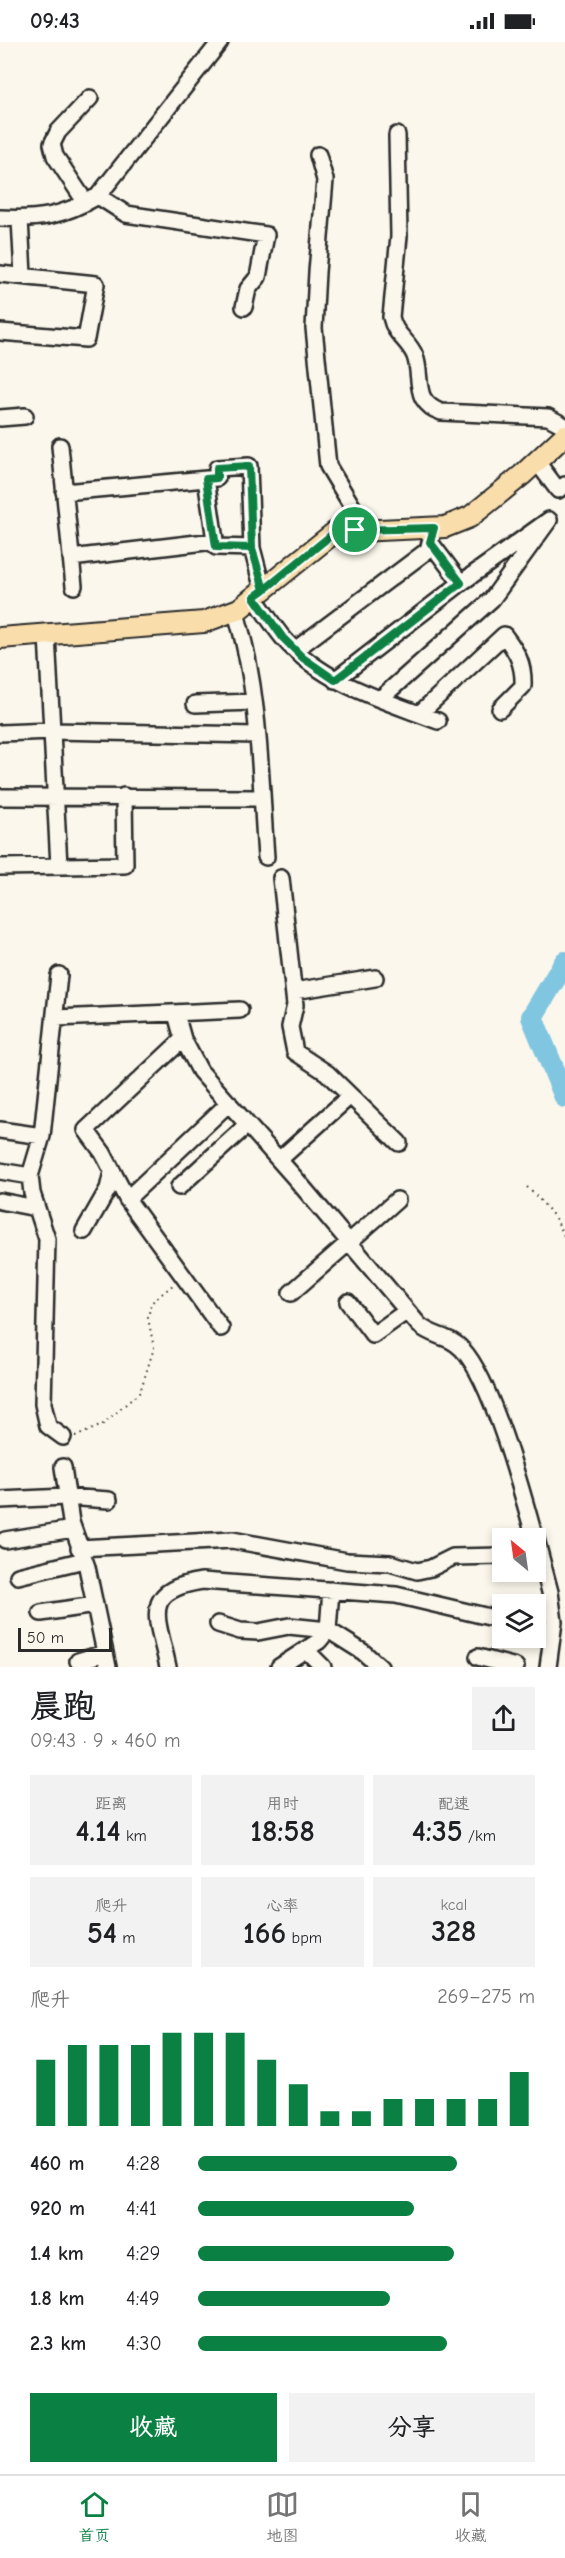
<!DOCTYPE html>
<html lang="zh">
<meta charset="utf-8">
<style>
:root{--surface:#fff;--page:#f2f2f2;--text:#202124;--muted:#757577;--line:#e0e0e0;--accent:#0b8043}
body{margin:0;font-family:"Comic Neue","LXGW WenKai TC",sans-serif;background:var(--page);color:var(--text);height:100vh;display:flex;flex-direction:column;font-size:22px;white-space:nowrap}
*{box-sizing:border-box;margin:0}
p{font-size:20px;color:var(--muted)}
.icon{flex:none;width:33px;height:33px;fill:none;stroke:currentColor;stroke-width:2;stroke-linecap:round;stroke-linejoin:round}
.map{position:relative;height:1625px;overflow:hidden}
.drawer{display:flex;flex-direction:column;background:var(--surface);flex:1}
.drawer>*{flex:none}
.needle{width:39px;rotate:331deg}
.fabs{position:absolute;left:492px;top:1486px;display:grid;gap:12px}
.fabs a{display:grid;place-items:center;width:54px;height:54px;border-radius:0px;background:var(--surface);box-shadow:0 3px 9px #0003;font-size:30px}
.scale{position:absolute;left:18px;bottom:15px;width:94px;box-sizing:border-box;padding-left:6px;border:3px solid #2b2b2b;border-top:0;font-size:16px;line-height:21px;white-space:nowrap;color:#2b2b2b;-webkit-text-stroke:4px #fbf7ec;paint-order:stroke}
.pin{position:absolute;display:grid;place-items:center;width:51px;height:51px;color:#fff;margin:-26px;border:3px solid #fff;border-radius:50%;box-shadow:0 2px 6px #0007}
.round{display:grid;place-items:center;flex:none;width:63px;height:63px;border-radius:0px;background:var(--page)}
.overview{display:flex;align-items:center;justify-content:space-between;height:102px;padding:0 30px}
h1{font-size:33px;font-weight:800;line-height:45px}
.stats{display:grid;grid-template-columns:repeat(3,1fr);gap:9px;height:102px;padding:6px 30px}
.stats div{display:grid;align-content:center;border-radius:0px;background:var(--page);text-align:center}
.stats b{font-size:30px;font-weight:800}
.stats small{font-size:16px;font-weight:400}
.stats p{font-size:16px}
.chart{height:168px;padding:12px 30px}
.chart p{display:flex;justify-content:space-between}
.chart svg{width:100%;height:108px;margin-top:6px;stroke:var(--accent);stroke-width:6}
.cta{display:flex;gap:12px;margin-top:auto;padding:12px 30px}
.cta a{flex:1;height:69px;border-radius:0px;background:var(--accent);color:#fff;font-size:24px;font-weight:800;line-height:69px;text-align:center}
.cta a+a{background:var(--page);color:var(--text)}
ul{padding:0 30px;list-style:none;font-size:20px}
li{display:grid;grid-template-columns:96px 72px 1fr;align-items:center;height:45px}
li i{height:15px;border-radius:8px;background:var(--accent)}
.status{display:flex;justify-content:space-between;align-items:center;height:42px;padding:0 30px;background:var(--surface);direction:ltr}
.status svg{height:16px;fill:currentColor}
.menu{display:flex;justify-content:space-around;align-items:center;height:84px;border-top:2px solid var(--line);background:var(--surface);font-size:16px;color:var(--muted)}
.menu a{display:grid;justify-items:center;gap:3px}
.menu .selected{color:var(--accent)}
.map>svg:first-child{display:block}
</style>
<div class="status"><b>09:43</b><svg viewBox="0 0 49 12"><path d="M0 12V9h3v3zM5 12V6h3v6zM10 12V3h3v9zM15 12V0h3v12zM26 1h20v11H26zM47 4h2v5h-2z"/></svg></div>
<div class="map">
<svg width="565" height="1625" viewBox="0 0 565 1625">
<rect width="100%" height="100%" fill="#fbf7ec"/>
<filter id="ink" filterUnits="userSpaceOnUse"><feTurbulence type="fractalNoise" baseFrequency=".0167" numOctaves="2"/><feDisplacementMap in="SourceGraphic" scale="12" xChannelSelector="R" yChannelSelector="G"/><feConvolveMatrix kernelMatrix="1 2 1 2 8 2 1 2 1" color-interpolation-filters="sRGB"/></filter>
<g filter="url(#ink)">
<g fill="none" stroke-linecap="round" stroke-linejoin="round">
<path stroke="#80c6e1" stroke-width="22" d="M 565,920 L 532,975 L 565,1055"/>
<defs>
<path id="minor" d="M 397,93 L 399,194 L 391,275 C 395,294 408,297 415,314 C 420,327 417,344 423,356 C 428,364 433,367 441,370 L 548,375 L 565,384
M 318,113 L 325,138 L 317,230 L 314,286 L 328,424 L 352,464 L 355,488
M 98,154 L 126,172 L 266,193 L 258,235 L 248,247 L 244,265
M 86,161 L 55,114 L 52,102 L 58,90 L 90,56
M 0,176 C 40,178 63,174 98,154 L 220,0
M 20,177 L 23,233
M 0,232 L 96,242 L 86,297 L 0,290
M 0,376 L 25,374
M 60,404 L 74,544
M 537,420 L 558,448 L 565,443
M 206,437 L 216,505 L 252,506
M 64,450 L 217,436 L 217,426 L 249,424 L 252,506 L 263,548
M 430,500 L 461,541
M 71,516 L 214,499
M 254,555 C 264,569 273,584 284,597 C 324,642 383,658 438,679
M 235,568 C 260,647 260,733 266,815
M 47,593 L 59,824
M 295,608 L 428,508 L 434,486
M 335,638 L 461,541 L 549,478 L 492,557 L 380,657
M 195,662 L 254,660
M 419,672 L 504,593 C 517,610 524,622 523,644 L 500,667
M 0,691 L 52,689 L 257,693
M 0,755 L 262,756
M 0,825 L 125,823 L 124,754
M 281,836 L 295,963 L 290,985 L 295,1010 L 327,1031 L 399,1101
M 59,933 L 42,1094 L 30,1134 L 32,1151 L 47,1197 L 43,1362 L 48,1384 L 63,1395
M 294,949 L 375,936
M 176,972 L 183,997 L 200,1029 L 295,1136 L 419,1283 C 434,1296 447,1292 462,1307 C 492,1338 523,1453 535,1497
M 56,976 L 240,968
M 183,997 L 86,1088 L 103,1111 L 127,1157 L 221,1286
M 0,1088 L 42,1094
M 279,1118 L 350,1054
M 0,1129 L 30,1134
M 179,1145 L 247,1083
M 127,1157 L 229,1061
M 0,1159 L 36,1166
M 84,1189 L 108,1147 L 112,1130
M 291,1251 L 397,1158
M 348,1260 L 373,1293 L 407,1269
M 63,1425 L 71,1480 L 87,1525 L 108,1625
M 0,1458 L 66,1455 L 109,1458
M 536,1497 L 550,1550 L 554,1580 L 548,1625
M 5,1498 L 73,1487
M 79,1506 L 232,1498 L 347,1519 L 390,1521 L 417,1529 L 431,1526 L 453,1515 L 502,1514
M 18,1534 L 84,1518
M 41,1571 L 95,1563
M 218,1582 L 240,1589 L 258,1590 L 289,1584 L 328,1588 L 363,1610 L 380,1625
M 536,1586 L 552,1590
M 306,1608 L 323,1625
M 478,1615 L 516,1625
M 78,1619 L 105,1611
M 168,1625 C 158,1576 139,1549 202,1539 L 396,1553 L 502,1578
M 279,1625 L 319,1599 L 328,1588 L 331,1548"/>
<path id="major" d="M 0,596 L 204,580 L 239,567 L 335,490 L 445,485 L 470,475 L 522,433 L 565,393"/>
</defs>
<use href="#minor" stroke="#2b2b2b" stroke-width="20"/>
<use href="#major" stroke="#2b2b2b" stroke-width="24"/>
<path stroke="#2b2b2b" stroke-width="2" stroke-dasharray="1.5 4.5" stroke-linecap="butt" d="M 527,1145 C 543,1161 559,1176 565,1198
M 75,1395 L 102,1383 L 140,1350 L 154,1306 L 148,1276 L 151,1261 L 174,1242"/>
<use href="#minor" stroke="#fbf7ec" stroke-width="15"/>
<use href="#major" stroke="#f9deab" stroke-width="20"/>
</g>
</g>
<g fill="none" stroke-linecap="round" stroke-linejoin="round" filter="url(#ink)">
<defs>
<path id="route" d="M 355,488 L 335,490 L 264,548 L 252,506 L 216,505 L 206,437 L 217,436 L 217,426 L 249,424 L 252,506 L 264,548 L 254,555 L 283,596 L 303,616 L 335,638 L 461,541 L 430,500 L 434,486 L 355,488"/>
</defs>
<use href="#route" stroke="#fff" stroke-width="12"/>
<use href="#route" stroke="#0b8043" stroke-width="8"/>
</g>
</svg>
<div class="fabs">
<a><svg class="needle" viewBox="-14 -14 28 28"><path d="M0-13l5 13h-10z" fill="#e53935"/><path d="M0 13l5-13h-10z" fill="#757577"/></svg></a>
<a><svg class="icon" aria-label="layers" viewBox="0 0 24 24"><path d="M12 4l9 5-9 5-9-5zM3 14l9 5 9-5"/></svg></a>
</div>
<div class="scale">50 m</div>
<div class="pin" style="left:355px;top:488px;background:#1e9e55"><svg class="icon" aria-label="arrive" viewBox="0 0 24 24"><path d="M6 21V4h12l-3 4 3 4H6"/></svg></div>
</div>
<section class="drawer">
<div class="overview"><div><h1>晨跑</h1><p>09:43 · 9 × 460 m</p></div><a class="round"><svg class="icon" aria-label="share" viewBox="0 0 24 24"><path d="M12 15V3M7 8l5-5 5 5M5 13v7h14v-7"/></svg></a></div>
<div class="stats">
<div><p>距离</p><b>4.14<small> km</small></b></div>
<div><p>用时</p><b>18:58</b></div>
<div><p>配速</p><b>4:35<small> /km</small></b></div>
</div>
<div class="stats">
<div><p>爬升</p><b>54<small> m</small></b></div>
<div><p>心率</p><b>166<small> bpm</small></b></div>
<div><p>kcal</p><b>328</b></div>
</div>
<div class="chart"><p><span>爬升</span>269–275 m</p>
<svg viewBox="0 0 160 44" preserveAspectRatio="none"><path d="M5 44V17M15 44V11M25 44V11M35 44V11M45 44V6M55 44V6M65 44V6M75 44V17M85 44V27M95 44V38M105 44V38M115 44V33M125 44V33M135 44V33M145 44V33M155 44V22"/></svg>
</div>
<ul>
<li><b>460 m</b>4:28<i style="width:77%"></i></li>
<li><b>920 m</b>4:41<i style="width:64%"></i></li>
<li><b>1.4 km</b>4:29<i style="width:76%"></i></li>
<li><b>1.8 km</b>4:49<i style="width:57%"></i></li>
<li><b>2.3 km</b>4:30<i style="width:74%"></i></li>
</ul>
<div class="cta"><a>收藏</a><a>分享</a></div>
</section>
<nav class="menu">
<a class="selected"><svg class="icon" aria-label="home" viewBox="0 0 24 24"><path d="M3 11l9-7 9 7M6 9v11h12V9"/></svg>首页</a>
<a><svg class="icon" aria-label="map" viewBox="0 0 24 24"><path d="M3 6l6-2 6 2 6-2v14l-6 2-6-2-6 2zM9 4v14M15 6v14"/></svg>地图</a>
<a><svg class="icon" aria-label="saved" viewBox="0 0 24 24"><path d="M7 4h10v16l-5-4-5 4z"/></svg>收藏</a>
</nav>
